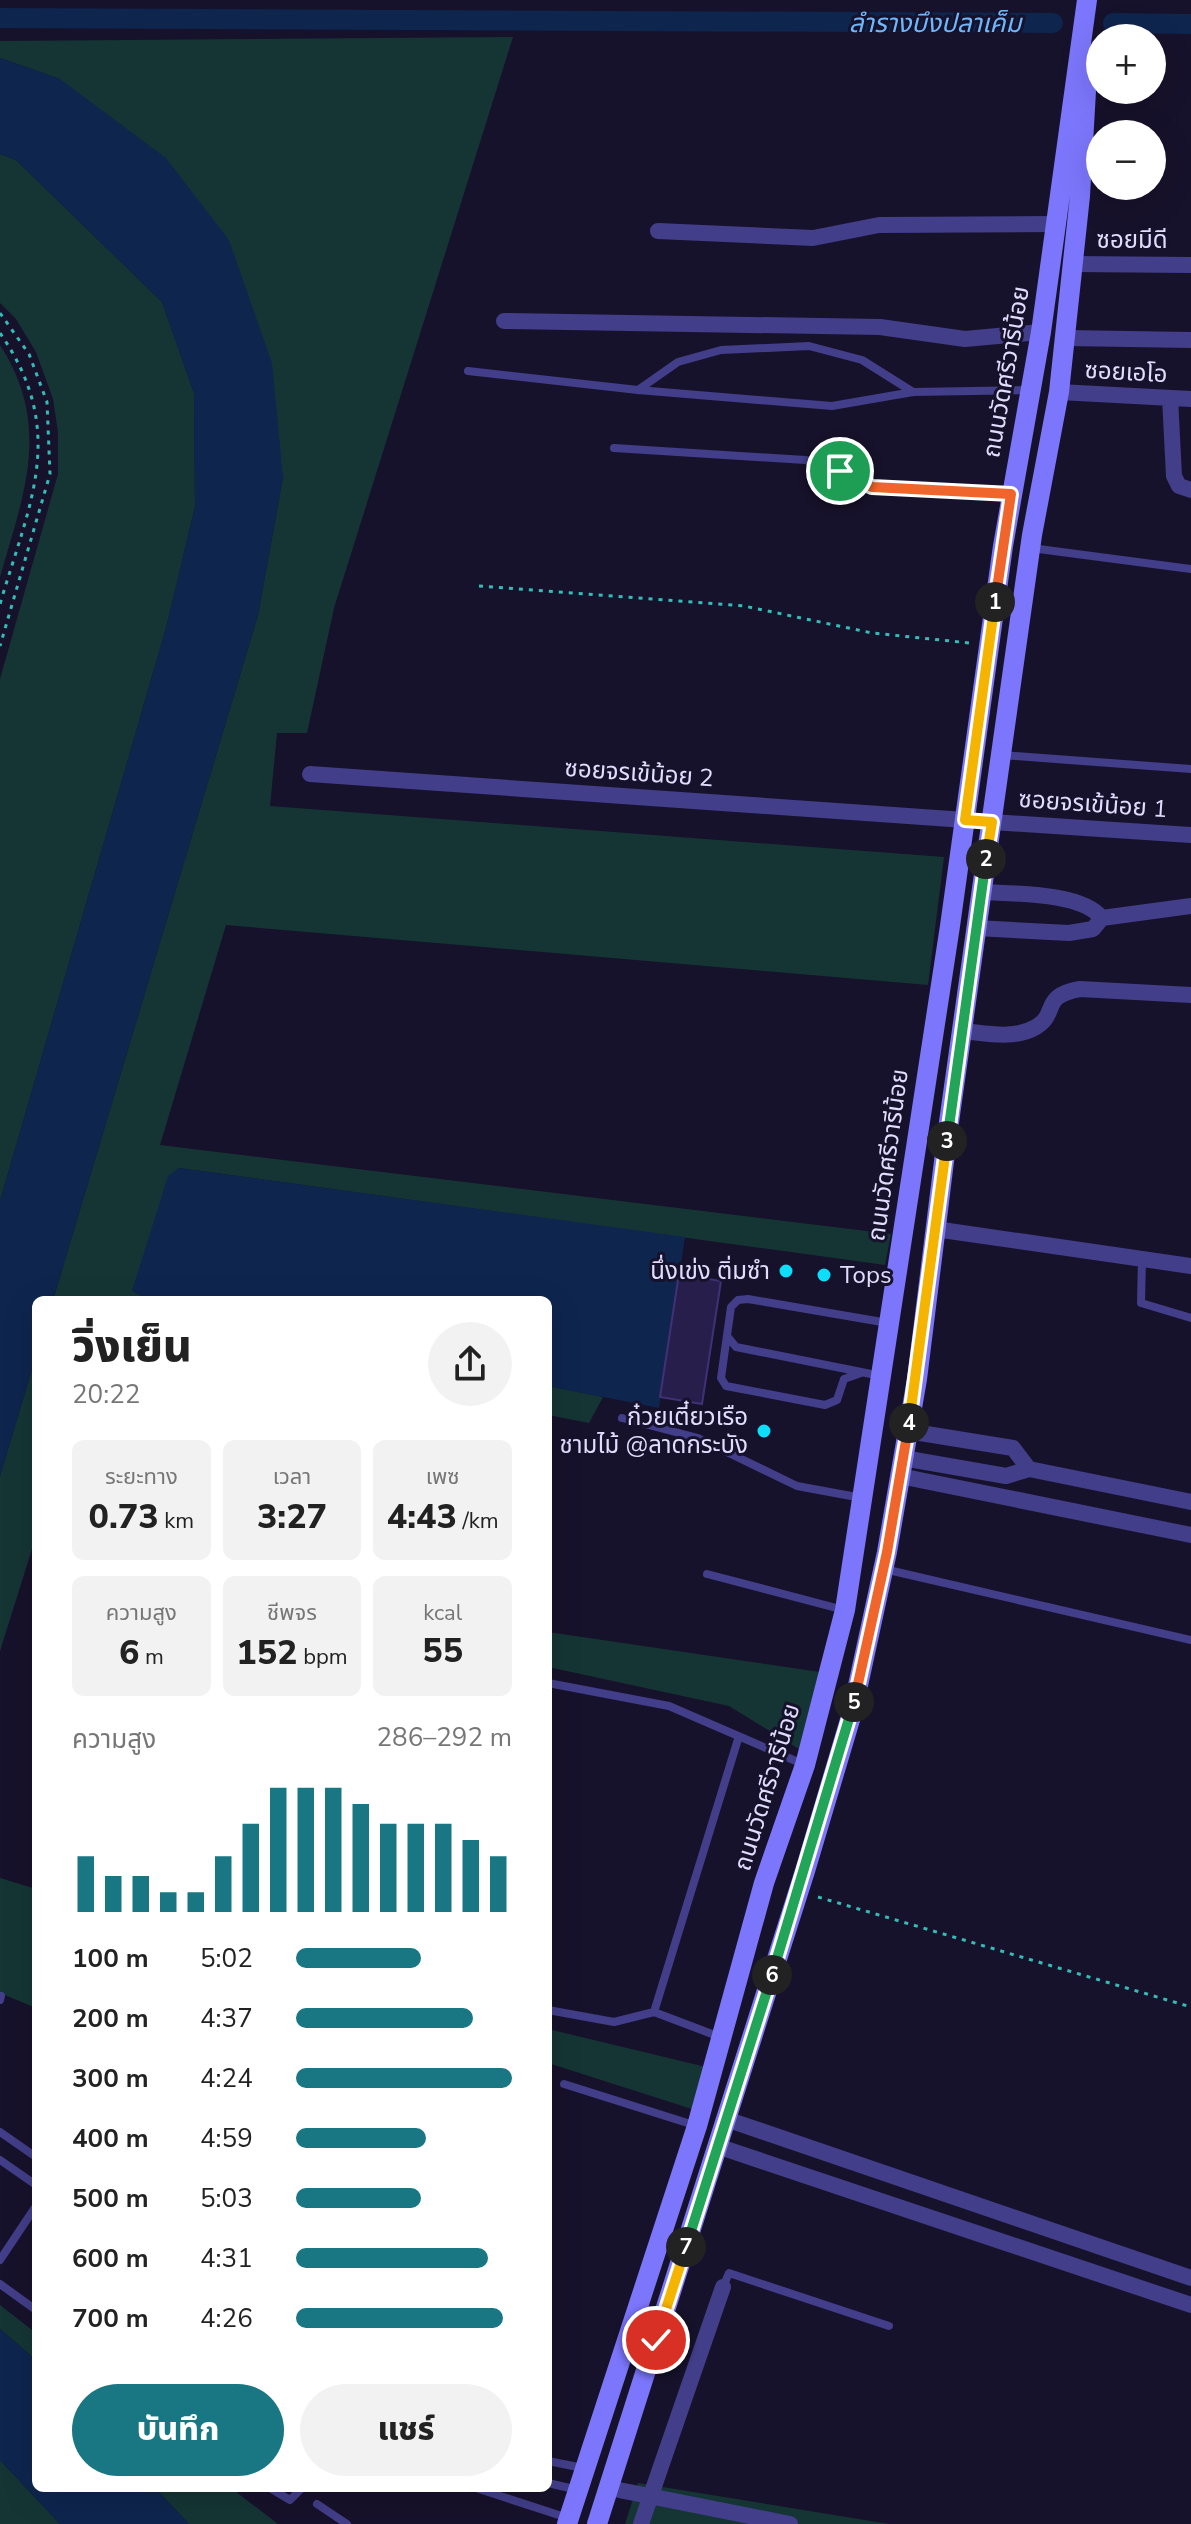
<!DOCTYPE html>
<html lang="th">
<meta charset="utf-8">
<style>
:root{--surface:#fff;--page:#f2f2f2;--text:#222;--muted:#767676;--accent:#197783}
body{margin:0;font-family:"Nunito Sans","Noto Sans Thai",sans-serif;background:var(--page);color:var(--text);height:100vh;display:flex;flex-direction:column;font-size:30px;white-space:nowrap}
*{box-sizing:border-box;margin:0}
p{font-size:26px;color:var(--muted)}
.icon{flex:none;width:44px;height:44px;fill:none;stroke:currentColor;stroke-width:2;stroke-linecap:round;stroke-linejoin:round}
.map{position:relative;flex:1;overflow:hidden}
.drawer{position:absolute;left:32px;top:1296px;width:520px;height:1196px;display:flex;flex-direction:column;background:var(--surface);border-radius:12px;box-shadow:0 8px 32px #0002}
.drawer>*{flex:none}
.buttons{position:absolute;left:1086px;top:24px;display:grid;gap:16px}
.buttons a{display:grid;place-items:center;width:80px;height:80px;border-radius:50%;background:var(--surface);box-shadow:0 8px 32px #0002;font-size:40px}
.pin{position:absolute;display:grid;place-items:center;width:68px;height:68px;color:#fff;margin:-34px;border:4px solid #fff;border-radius:50%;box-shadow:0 2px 8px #0007}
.km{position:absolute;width:40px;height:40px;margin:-20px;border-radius:50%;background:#222;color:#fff;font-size:22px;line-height:40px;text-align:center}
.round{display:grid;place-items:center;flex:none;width:84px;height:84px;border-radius:42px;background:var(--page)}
.headline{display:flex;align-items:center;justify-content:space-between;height:136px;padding:0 40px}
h1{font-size:44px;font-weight:800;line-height:60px}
.metrics{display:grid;grid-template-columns:repeat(3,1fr);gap:12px;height:136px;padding:8px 40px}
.metrics div{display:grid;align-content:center;border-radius:12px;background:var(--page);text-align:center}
.metrics b{font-size:34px;font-weight:800}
.metrics small{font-size:22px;font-weight:400}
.metrics p{font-size:22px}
.chart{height:224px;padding:16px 40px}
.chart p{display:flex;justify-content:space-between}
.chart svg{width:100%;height:144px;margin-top:8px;stroke:var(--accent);stroke-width:6}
.primary-button{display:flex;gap:16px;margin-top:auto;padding:16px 40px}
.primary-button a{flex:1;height:92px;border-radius:48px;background:var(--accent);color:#fff;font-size:32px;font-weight:800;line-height:92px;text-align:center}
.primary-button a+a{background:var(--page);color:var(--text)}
ul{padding:0 40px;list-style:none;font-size:26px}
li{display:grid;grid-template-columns:128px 96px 1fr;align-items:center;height:60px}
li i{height:20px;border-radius:10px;background:var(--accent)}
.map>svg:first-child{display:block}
</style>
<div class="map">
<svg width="1191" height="2524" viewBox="0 0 1191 2524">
<rect width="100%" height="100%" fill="#17122b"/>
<path fill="#153535" d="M 513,37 L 334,608 L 307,733 L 277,733 L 270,806 L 944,857 L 928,985 L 226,925 L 160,1145 L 891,1234 L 885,1265 L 179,1168 L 133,1290 L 148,1300 L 53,1300 L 258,615 L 283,477 L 60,79 L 0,58 L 0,41 Z
M 0,154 L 16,160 L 162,302 L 194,393 L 195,507 L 166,628 L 0,1201 L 0,679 L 58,474 L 58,432 L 53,399 L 36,352 L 16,319 L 0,303 Z
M 0,345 C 52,426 24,493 0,577 Z
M 36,1356 L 36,1549 L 32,1549 L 0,1651 L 0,1476 Z
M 548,1386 L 603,1397 L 589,1423 L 548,1415 Z
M 548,1632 L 820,1672 L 799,1749 L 729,1706 L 548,1667 Z
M 0,1878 L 36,1889 L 36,2008 L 0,1993 Z
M 548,2029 L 706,2067 L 692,2109 L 548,2063 Z
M 0,2305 L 36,2333 L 36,2360 L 0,2329 Z
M 0,2460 L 60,2524 L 0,2524 Z
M 638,2483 L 889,2524 L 625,2524 Z
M 155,2488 L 231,2488 L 278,2524 L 189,2524 Z"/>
<path fill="#0e254e" d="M 0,58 L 60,79 L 166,158 L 229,240 L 272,363 L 283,477 L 258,615 L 53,1300 L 36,1300 L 36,1356 L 0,1476 L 0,1201 L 166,628 L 195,507 L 194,393 L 162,302 L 16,160 L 0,154 Z
M 179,1168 L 685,1237 L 659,1408 L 548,1386 L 548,1300 L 148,1300 L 132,1291 L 168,1176 Z
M 0,2329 L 36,2360 L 36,2488 L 155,2488 L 189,2524 L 60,2524 L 0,2460 Z"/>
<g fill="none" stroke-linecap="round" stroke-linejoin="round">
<path stroke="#0e254e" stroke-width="20" d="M 0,18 L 1053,23
M 1113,23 L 1191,24"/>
</g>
<path fill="#281e4c" stroke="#403177" stroke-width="2" d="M 679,1274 L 721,1281 L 702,1404 L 660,1397 Z"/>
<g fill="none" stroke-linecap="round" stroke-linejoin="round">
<path stroke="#34bcb6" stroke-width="3" stroke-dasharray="4 6" stroke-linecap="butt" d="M 0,313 L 29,354 L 47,402 L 50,474 L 0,646
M 0,333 C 68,431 30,502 0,604
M 479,586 L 744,606 L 872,633 L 970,643
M 818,1897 L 1191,2007"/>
<path stroke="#423e89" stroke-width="8" d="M 468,371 L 638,390 L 832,406 L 913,392 L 1030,390
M 638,390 L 678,362 L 721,350 L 809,346 L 862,360 L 913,392
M 614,448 L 805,460 L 821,463 L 872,487 L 1010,494
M 1031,548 L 1191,569
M 1001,755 L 1191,769
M 1142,1259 L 1141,1303 L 1191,1318
M 727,1336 L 736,1347 L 881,1376
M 861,1373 L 844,1379 L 837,1400 L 825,1405 L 726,1386 L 721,1378 L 731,1307 L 738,1300 L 748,1299 L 888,1323
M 622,1418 L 698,1438 L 797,1486 L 862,1498
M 884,1569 L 1191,1640
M 707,1574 L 844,1610
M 548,1683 L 669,1706 L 805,1765
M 0,2000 L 1,1996
M 548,2010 L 614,2022 L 654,2012 L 720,2037
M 654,2012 L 739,1736
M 564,2084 L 697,2126
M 0,2132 L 36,2157
M 0,2160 L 36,2185
M 0,2260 L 36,2206
M 0,2284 L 36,2310
M 723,2287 L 729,2273 L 889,2326
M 548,2461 L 583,2468
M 548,2483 L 578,2490
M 270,2488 L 290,2500 L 302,2488
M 476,2488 L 568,2518
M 317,2504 L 347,2524"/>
<path stroke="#423e89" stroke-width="16" d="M 658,231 L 813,238 L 879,225 L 1055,224
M 1073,264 L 1191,265
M 504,321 L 880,327 L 965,339 L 1041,332
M 1066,338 L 1191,340
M 1059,392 L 1191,399
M 1170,398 L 1174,476 L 1179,486 L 1191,490
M 310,774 L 965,820
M 992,822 L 1191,835
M 982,892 C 1015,894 1081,892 1102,918
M 976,928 L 1069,933 L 1093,929 L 1102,918 L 1191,906
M 962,1031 C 986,1033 1014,1040 1036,1027 C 1059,1013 1040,996 1080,989 L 1191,995
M 935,1229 L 1191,1266
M 908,1431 L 1013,1448 L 1029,1469
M 903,1458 L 1006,1476 L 1029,1469 L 1191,1502
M 900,1476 L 1191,1535
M 726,2119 L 1191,2278
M 717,2146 L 1191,2305
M 609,2488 L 790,2524
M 641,2524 L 723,2287"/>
<path stroke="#7c76fc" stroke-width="20" d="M 567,2524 L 697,2126 L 764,1883 L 805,1765 L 845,1610 L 950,926 L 1003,546 L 1041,332 L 1087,0
M 597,2524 L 805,1871 L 852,1713 L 887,1552 L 917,1379 L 948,1129 L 1032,535 L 1059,392 L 1080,196 L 1088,56"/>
</g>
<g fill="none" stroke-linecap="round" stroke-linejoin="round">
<defs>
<path id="split-1" d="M 840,471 L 872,487 L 1011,494 L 995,602"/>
<path id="split-2" d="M 986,859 L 992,822 L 965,820 L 995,602"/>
<path id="split-3" d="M 947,1141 L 986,859"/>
<path id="split-4" d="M 909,1423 L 947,1141"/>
<path id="split-5" d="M 854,1702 L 887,1552 L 909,1423"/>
<path id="split-6" d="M 772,1975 L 854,1702"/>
<path id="split-7" d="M 686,2247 L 772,1975"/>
<path id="split-8" d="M 656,2340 L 686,2247"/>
</defs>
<use href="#split-1" stroke="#fff" stroke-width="16"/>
<use href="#split-2" stroke="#fff" stroke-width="16"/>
<use href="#split-3" stroke="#fff" stroke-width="16"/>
<use href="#split-4" stroke="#fff" stroke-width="16"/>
<use href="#split-5" stroke="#fff" stroke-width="16"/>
<use href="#split-6" stroke="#fff" stroke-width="16"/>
<use href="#split-7" stroke="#fff" stroke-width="16"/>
<use href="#split-8" stroke="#fff" stroke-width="16"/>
<use href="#split-1" stroke="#f0652b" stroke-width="10"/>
<use href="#split-2" stroke="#f5b400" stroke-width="10"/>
<use href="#split-3" stroke="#22a559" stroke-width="10"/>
<use href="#split-4" stroke="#f5b400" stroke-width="10"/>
<use href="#split-5" stroke="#f0652b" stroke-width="10"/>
<use href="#split-6" stroke="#22a559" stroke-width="10"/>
<use href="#split-7" stroke="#22a559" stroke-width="10"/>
<use href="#split-8" stroke="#f5b400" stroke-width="10"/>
</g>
<g fill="#0ddefa" stroke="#17122b" stroke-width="3">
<circle cx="786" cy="1271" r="8"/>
<circle cx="824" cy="1275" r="8"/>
<circle cx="764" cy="1431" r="8"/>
</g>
<g text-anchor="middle" stroke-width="6" stroke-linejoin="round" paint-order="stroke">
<g font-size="24" fill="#e1ddfe" stroke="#17122b">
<text x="1132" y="248">ซอยมีดี</text>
<text transform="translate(1006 372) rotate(-80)" y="8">ถนนวัดศรีวารีน้อย</text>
<text transform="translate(1126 372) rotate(3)" y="8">ซอยเอโอ</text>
<text transform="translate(639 773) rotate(4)" y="8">ซอยจรเข้น้อย 2</text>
<text transform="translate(1093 804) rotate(4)" y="8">ซอยจรเข้น้อย 1</text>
<text transform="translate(888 1155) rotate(-82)" y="8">ถนนวัดศรีวารีน้อย</text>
<text transform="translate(767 1787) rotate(-73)" y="8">ถนนวัดศรีวารีน้อย</text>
</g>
<g font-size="24" fill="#e1ddfe" stroke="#17122b" text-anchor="end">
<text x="770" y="1279">นึ่งเข่ง ติ่มซำ</text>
<text x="840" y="1283" text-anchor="start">Tops</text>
<text x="748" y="1425">ก๋วยเตี๋ยวเรือ<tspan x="748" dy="28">ชามไม้ @ลาดกระบัง</tspan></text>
</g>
<g font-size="26" font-style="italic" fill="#6db7fc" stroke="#17122b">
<text x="935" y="32">ลำรางบึงปลาเค็ม</text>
</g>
</g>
</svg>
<div class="buttons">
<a>+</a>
<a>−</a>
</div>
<div class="pin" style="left:840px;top:471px;background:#1e9e55"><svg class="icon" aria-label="arrive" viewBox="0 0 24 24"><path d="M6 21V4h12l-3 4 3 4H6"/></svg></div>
<div class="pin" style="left:656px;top:2340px;background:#d93025"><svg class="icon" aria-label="check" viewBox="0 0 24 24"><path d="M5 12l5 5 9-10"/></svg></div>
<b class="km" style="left:995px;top:602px">1</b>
<b class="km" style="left:986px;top:859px">2</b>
<b class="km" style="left:947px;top:1141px">3</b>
<b class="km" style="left:909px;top:1423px">4</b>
<b class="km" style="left:854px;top:1702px">5</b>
<b class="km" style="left:772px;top:1975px">6</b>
<b class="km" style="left:686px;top:2247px">7</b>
<section class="drawer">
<div class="headline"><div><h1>วิ่งเย็น</h1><p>20:22</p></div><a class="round"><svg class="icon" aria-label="share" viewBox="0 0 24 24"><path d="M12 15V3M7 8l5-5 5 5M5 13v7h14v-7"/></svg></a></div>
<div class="metrics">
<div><p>ระยะทาง</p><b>0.73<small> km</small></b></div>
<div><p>เวลา</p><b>3:27</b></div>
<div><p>เพซ</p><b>4:43<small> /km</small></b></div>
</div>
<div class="metrics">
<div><p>ความสูง</p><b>6<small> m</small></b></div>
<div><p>ชีพจร</p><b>152<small> bpm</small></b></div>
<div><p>kcal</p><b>55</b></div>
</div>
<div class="chart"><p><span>ความสูง</span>286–292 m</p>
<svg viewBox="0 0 160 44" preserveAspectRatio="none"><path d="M5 44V27M15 44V33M25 44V33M35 44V38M45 44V38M55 44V27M65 44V17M75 44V6M85 44V6M95 44V6M105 44V11M115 44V17M125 44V17M135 44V17M145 44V22M155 44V27"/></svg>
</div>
<ul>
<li><b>100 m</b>5:02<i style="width:58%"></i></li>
<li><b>200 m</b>4:37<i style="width:82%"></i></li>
<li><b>300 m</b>4:24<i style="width:100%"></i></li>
<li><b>400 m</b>4:59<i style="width:60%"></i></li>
<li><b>500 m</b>5:03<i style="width:58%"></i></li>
<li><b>600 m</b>4:31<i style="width:89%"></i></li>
<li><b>700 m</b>4:26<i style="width:96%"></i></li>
</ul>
<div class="primary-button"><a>บันทึก</a><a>แชร์</a></div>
</section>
</div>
